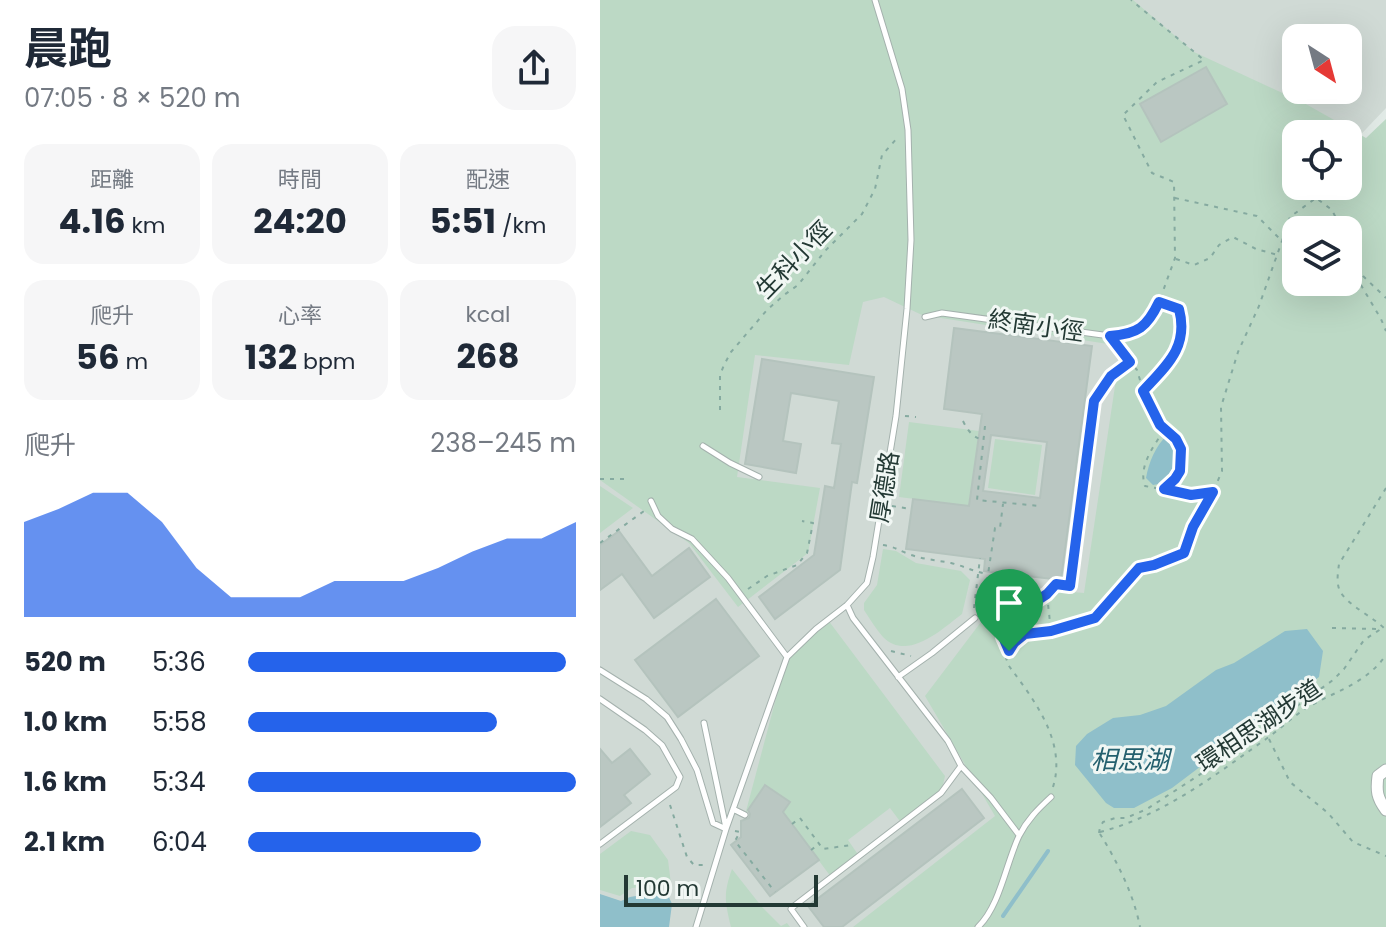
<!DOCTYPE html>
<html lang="zh-TW">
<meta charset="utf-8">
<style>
:root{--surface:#fff;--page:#f6f6f7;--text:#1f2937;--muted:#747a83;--accent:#2563eb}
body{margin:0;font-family:Poppins,"Noto Sans TC",sans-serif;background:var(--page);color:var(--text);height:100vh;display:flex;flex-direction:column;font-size:30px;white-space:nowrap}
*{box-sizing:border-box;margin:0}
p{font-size:26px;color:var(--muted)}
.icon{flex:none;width:44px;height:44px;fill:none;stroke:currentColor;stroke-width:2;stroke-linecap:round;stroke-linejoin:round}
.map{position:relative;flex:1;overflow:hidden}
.drawer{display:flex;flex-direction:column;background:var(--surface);width:600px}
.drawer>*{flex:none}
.needle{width:52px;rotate:144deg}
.buttons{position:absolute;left:682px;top:24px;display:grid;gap:16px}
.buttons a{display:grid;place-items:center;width:80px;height:80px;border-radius:16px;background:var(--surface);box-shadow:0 8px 32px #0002;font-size:40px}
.scale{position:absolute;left:24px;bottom:20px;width:194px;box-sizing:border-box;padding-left:8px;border:4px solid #233934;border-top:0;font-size:22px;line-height:28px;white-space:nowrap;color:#233934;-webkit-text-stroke:6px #f1f7f4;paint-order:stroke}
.pin{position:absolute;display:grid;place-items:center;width:68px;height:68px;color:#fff;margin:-82px -34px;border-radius:50% 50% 50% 0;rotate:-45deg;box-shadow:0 0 8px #0007}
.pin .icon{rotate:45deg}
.round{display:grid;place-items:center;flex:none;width:84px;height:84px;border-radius:24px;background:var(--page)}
.overview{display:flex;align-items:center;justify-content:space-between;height:136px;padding:0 24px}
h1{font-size:44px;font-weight:700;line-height:60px}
.stats{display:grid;grid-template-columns:repeat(3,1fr);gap:12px;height:136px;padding:8px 24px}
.stats div{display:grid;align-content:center;border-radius:20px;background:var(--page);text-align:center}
.stats b{font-size:34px;font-weight:700}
.stats small{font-size:22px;font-weight:400}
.stats p{font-size:22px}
.chart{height:224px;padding:16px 24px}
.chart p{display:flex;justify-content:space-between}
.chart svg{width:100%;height:144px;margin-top:8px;fill:var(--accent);opacity:.7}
ul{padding:0 24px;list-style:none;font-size:26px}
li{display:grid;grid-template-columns:128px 96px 1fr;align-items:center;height:60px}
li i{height:20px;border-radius:10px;background:var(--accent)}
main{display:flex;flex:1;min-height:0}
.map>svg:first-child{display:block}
</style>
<main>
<section class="drawer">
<div class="overview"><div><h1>晨跑</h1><p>07:05 · 8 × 520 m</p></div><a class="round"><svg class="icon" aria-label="share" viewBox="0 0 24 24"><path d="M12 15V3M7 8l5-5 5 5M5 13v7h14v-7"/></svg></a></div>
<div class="stats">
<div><p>距離</p><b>4.16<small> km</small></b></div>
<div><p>時間</p><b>24:20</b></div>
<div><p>配速</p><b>5:51<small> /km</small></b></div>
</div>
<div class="stats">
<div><p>爬升</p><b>56<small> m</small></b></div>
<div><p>心率</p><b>132<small> bpm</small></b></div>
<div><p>kcal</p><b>268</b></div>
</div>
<div class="chart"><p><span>爬升</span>238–245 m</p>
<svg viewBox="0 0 160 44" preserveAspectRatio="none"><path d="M0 44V15L10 11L20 6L30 6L40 15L50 29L60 38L70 38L80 38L90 33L100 33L110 33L120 29L130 24L140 20L150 20L160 15V44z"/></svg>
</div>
<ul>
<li><b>520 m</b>5:36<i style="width:97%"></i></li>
<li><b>1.0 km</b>5:58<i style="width:76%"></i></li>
<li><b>1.6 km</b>5:34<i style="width:100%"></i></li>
<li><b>2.1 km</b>6:04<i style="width:71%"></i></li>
</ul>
</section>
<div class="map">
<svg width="786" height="927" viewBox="0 0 786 927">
<rect width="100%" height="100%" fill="#e1eae6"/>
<path fill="#d0dad5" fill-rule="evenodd" d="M 0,0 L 786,0 L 786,108 L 748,148 L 748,134 L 696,134 L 696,282 L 748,282 L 786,927 L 0,927 ZM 696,38 L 748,38 L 748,90 L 696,90 Z"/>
<path fill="#bcd9c5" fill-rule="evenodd" d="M 0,0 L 533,0 L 594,52 L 704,103 L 766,138 L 786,119 L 786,927 L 253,927 L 395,816 L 325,696 L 381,622 L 432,623 L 438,589 L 484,593 L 521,346 L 322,315 L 284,297 L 263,302 L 249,365 L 155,355 L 137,477 L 220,488 L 208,553 L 138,607 L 89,543 L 0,480 ZM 696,134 L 748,134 L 748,186 L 696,186 ZM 696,230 L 748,230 L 748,282 L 696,282 Z
M 309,422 L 379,431 L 369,506 L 299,497 Z
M 395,439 L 442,445 L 435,495 L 388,488 Z
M 0,486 L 33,508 L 0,533 Z
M 283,549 L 296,551 L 316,563 L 361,571 L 370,580 L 362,614 C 342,629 308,662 283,637 C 276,629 270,619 264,610 L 264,603 L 277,585 Z
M 228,620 L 345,776 L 341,793 L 302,824 L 290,808 L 248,840 L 259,856 L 231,877 L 183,812 L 190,802 L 165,785 L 145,815 L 187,657 Z
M 31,831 L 50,835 L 68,860 L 71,884 L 32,888 L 20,896 L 0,890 L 0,854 Z
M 132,869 L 162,907 L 181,926 L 187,923 L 190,927 L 131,927 C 125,902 123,894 132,869 Z"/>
<path fill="#8fbfca" d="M 567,435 L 578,450 C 577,472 576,482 553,485 L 546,478 C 549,462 555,447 567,435 Z
M 707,629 L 723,651 L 719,677 L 572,788 L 534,808 L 514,808 L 506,803 L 475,765 L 476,746 L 487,734 L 513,718 L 540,715 L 566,706 L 616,670 L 634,663 L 685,631 Z
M 59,892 L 68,895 L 72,904 L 69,927 L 0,927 L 0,894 L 21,901 L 30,897 Z"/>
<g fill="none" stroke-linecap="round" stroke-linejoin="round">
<path stroke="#8fbfca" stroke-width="4" d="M 403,916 L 448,851"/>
</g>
<path fill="#bac7c2" stroke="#b4c3bd" stroke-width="2" fill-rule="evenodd" d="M 606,67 L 627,104 L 561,142 L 540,104 Z
M 354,328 L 492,346 L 461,580 L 384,571 L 385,559 L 306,549 L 313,499 L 369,506 L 382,414 L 344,409 ZM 391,435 L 447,442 L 440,498 L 383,491 Z
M 162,359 L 274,377 L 257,483 L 252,482 L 240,570 L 175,619 L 159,597 L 214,555 L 225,486 L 234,488 L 241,444 L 232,443 L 239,401 L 191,393 L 183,441 L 201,444 L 196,473 L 145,464 Z
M 19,531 L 52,576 L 89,548 L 110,577 L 54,618 L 22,574 L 0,590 L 0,545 Z
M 116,599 L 159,656 L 78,717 L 35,660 Z
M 0,749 L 12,763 L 30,749 L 50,774 L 24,795 L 31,803 L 0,827 Z
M 165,785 L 190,802 L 183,812 L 219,860 L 170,896 L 131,845 L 141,837 L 141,821 L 149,818 L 150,814 L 148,810 Z
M 362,789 L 384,818 L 242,927 L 224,927 L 208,906 Z"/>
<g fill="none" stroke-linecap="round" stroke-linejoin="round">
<defs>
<path id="lane" d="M 325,317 L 342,313 L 510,336
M 103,446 L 130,463 L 159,477
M 51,501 L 58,516 L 72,529 L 92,539 L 128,578 L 187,657
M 247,605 L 253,618 L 348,741 L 361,766 L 391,798 L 419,835
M 0,670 L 46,699 L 67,717 L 81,739 L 97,770 L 113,823 L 126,829
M 298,677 L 332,653 L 375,618
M 0,699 L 45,730 L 62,745 L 80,777 L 76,787 L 0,844
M 104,723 L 126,828
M 133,809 L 145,815
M 96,927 L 126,829 L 187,657 L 216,629 L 247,605 L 267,583 L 273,557 L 296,416 L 307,309 L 311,240 L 308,130 L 302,89 L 275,0
M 204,927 L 191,909 L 194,906 L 341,793 L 361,766
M 378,927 C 400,906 406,863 419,836 C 427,820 438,809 451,797"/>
<path id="street" d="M 786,770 L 778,776 C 776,791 777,798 786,810"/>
</defs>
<use href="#lane" stroke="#a4b1ad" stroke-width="7"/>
<use href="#street" stroke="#a4b1ad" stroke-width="13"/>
<path stroke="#85aaa0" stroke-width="2" stroke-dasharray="4 6" stroke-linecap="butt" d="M 575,198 L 657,216 L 682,241 L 690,217 L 716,198 L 732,210 L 742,230
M 748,250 L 763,276 L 786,298
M 576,259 L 594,265 L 610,258 L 619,245 L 633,237 L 656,249 L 678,255
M 748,270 L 755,275 L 781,319 L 786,331
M 560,303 L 579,309 C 590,346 567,366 543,391 L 553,412 L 564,430 C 554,446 538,466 545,486 L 591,495 L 612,492
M 519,336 L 529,335 L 544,326 L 552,316 L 559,302 L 575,258 L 574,182 L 552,173 L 523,115 L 557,82 L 604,60 L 531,0
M 516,344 L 537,370 L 543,390
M 120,410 L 120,375 L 124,365 L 131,352 L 167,310 L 184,295 L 198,285 L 225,251 L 262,214 L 275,189 L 282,155 L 299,136
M 305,416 L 316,417
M 363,421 C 368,431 373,438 384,440
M 385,426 L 377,500 L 440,506
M 0,479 L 29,479
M 565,488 L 575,479 L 580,471 L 581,449 L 576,439 L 566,431
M 786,488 L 739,564 C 738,572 736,583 740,591 C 747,605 775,618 786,630
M 292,506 L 311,509
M 0,543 L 44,511
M 283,545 C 295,547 296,549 306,553 C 320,559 336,560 351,563 C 364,566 374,572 388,574
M 387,581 L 395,528 L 400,528 L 403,504
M 148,589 L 167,576 L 197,565 L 207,553 L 213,523 L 202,521
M 447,595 L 451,631
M 406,602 L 403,637 L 408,650
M 374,608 L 380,558
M 403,623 L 447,594 L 456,584 L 470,586 L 494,401 L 511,376 L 530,362
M 732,628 L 778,629
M 291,651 L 311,656
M 669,739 L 690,782 L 728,813 L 753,842 L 786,856
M 453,787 C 467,742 434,700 409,666 L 406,658 L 409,651 L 414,643 L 425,634 L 451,631 L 495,618 L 539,568 L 554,565 L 584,553 L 593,527 L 613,492 L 622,471 L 621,407 L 638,352 L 659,306 L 682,241 L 696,236
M 70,805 L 87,857 L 94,865 L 106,865
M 192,824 L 200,818 L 223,849 L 251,845
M 135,831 L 140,832 L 135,841 L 175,892
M 500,832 C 562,816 614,776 666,739 C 679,730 691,718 705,709 C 734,691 765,685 786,655
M 499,833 L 500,827 L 503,822 L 515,818 L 526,818 L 547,809 L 619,762 L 733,680 L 744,669 L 764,640 L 784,627
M 500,834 C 517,861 534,895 540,927
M 211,850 L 219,844"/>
<use href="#lane" stroke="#fff" stroke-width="5"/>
<use href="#street" stroke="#fff" stroke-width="11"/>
</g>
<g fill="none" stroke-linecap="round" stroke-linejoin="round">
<defs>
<path id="route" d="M 559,302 L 579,309 C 589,347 567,365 543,391 L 560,425 L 576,439 L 581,449 L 580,471 L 575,479 L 564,489 L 591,495 L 613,492 L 593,527 L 584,553 L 554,565 L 539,568 L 495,618 L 451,631 L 425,634 L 414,643 L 409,651 L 403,637 L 403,623 L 447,594 L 456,584 L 470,586 L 494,401 L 511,376 L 530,362 L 510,336 C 538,334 547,327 559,302 Z"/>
</defs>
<use href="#route" stroke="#fff" stroke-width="16"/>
<use href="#route" stroke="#2563eb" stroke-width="10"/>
</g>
<g text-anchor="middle" stroke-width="6" stroke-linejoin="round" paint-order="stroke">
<g font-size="24" fill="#233934" stroke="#f1f7f4">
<text transform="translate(194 260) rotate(-46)" y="8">生科小徑</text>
<text transform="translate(436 326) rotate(8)" y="8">終南小徑</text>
<text transform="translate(285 487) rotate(-81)" y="8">厚德路</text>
<text transform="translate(659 726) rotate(-34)" y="8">環相思湖步道</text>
</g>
<g font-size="26" font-style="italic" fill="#24606e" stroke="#f1f7f4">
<text x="530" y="769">相思湖</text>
</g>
</g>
</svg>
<div class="buttons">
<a><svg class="needle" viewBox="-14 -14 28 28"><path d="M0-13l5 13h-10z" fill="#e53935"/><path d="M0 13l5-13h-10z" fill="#747a83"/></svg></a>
<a><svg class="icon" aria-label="locate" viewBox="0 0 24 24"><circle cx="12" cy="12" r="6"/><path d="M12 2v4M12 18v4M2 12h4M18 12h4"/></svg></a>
<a><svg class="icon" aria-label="layers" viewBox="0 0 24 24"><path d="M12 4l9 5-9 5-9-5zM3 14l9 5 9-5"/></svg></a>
</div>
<div class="scale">100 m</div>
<div class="pin" style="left:409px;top:651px;background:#1e9e55"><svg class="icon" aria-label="arrive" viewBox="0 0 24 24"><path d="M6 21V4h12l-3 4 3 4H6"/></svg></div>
</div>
</main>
